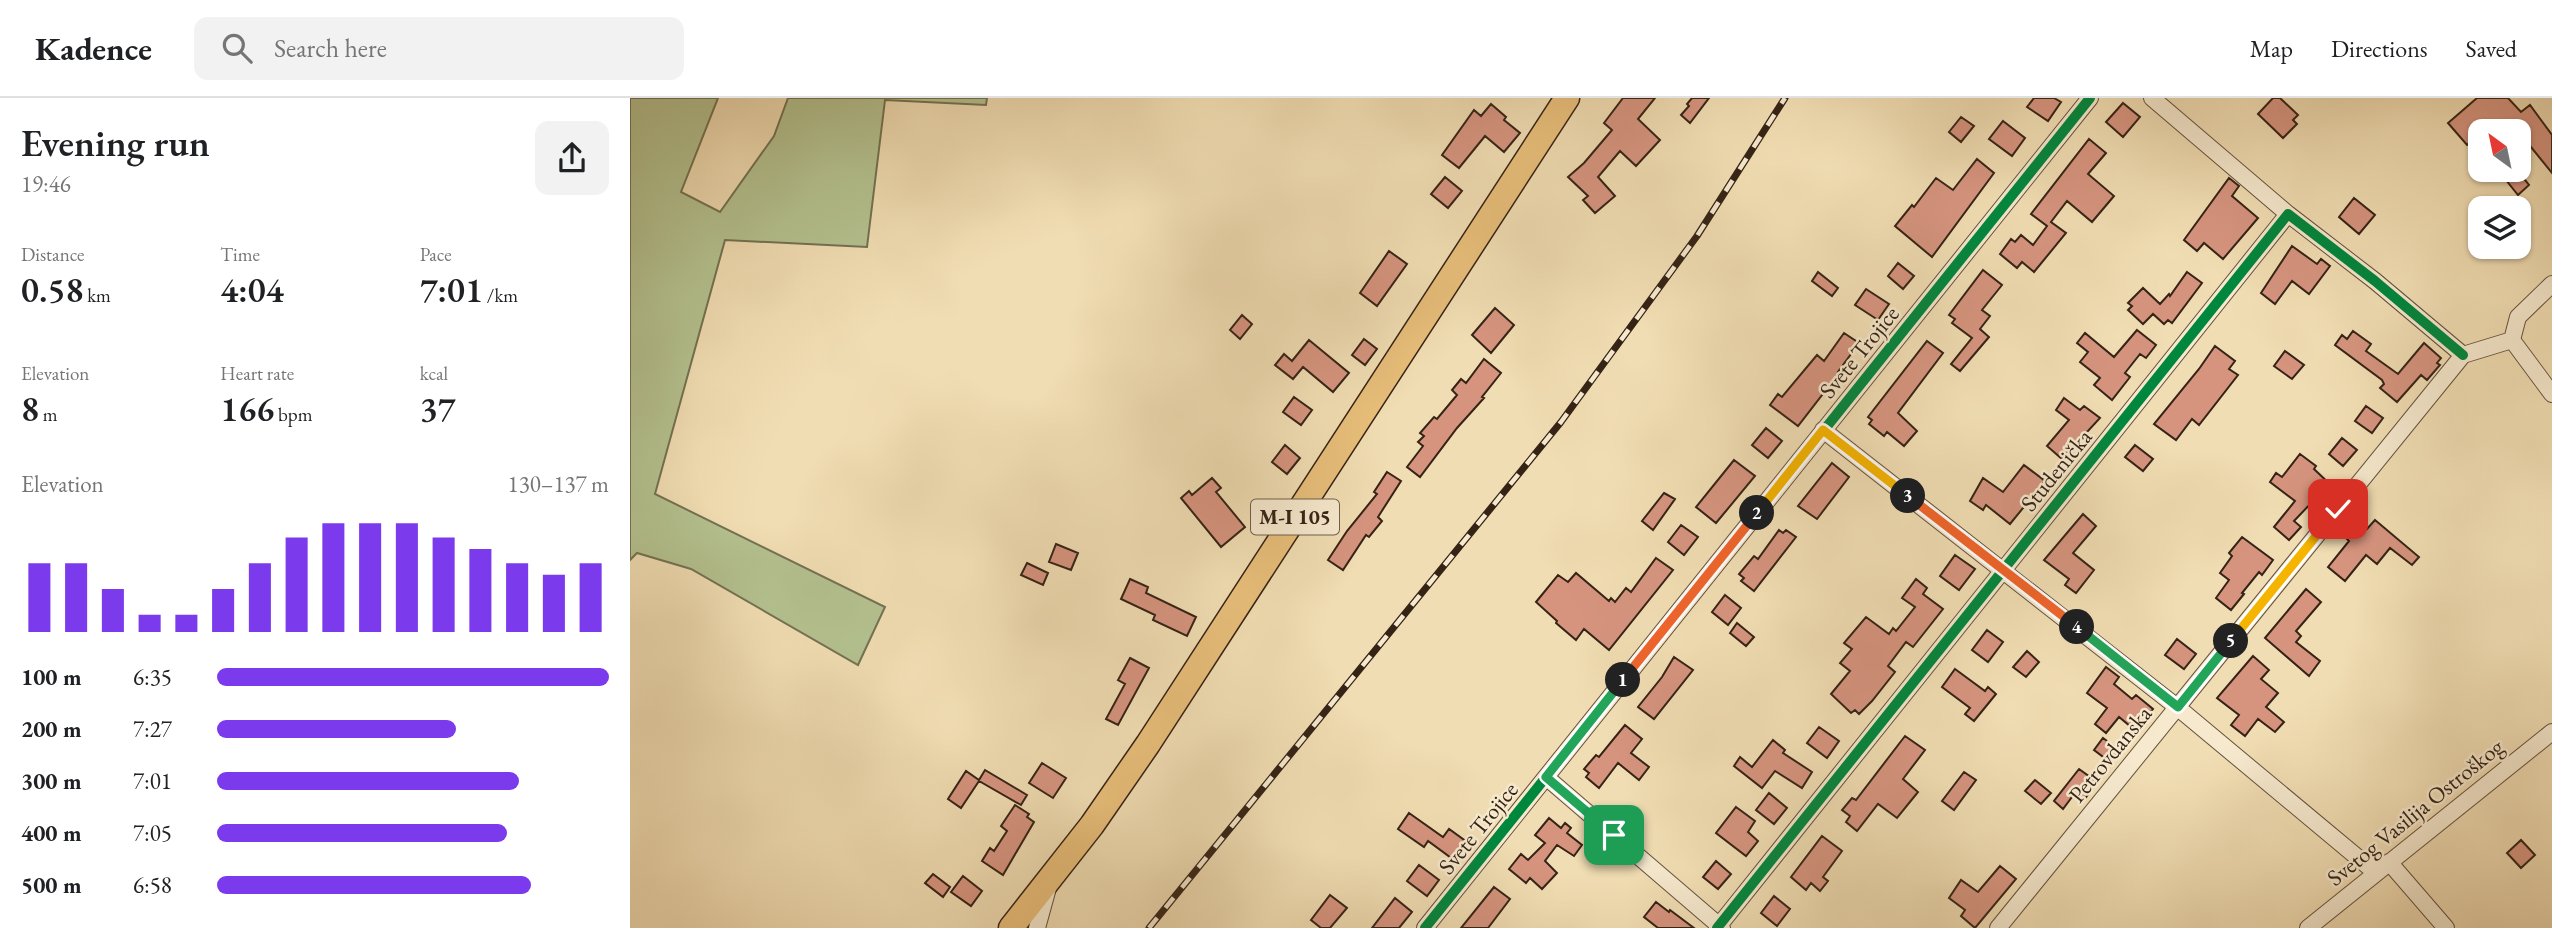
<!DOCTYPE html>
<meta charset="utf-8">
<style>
:root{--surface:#fff;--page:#f2f2f2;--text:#202124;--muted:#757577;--line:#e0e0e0;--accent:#7c3aed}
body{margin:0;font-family:"EB Garamond",serif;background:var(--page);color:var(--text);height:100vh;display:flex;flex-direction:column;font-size:26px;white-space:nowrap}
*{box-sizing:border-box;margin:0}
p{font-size:23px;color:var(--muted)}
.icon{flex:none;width:38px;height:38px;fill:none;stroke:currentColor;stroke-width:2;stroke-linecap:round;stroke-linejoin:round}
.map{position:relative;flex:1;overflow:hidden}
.side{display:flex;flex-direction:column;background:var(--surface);width:630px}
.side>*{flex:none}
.needle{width:46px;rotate:327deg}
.controls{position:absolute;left:1838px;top:21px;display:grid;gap:14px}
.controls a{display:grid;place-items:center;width:63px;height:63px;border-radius:14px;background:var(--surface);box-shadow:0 2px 5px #0004;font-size:35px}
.pin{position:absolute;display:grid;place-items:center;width:60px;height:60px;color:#fff;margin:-30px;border-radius:14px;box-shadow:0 4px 10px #0006}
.km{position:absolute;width:35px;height:35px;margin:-18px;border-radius:50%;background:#222;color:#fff;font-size:19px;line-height:35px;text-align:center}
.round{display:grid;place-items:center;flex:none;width:74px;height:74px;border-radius:14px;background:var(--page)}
.summary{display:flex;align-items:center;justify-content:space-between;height:119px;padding:0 21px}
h1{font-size:38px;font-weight:600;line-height:52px}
.figures{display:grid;grid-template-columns:repeat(3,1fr);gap:10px;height:119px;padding:7px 21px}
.figures div{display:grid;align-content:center}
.figures b{font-size:35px;font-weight:600}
.figures small{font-size:19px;font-weight:400}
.figures p{font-size:19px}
.chart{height:196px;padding:14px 21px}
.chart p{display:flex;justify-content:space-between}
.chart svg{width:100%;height:126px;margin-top:7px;stroke:var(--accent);stroke-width:6}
ul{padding:0 21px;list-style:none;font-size:23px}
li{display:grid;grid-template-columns:112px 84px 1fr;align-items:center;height:52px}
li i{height:18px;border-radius:9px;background:var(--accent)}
header{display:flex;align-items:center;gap:42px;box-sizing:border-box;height:98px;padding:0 35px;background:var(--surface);border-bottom:2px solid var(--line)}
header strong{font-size:33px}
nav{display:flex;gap:38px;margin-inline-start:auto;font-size:24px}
.search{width:490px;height:63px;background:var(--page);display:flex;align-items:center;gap:18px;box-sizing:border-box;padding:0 24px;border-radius:14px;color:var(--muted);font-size:26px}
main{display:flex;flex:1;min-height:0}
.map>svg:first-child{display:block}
</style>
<header>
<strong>Kadence</strong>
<div class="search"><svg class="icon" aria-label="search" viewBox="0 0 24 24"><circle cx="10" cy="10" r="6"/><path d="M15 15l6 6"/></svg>Search here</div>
<nav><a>Map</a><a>Directions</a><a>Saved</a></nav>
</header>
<main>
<section class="side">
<div class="summary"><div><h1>Evening run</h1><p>19:46</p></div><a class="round"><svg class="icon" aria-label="share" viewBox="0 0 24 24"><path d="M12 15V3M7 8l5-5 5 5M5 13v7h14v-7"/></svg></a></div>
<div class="figures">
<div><p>Distance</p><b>0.58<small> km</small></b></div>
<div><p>Time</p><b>4:04</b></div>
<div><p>Pace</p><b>7:01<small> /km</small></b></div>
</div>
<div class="figures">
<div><p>Elevation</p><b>8<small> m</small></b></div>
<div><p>Heart rate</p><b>166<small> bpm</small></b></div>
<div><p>kcal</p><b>37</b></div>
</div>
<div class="chart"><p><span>Elevation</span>130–137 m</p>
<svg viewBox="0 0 160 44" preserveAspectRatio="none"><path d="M5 44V20M15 44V20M25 44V29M35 44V38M45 44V38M55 44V29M65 44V20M75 44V11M85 44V6M95 44V6M105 44V6M115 44V11M125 44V15M135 44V20M145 44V24M155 44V20"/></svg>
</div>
<ul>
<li><b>100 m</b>6:35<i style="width:100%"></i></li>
<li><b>200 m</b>7:27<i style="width:61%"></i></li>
<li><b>300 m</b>7:01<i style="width:77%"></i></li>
<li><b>400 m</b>7:05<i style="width:74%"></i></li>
<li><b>500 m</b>6:58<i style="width:80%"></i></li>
</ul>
</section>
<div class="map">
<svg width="1922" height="830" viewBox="0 0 1922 830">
<rect width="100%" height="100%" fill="#f1ddb3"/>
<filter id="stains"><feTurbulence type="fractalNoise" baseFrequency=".00286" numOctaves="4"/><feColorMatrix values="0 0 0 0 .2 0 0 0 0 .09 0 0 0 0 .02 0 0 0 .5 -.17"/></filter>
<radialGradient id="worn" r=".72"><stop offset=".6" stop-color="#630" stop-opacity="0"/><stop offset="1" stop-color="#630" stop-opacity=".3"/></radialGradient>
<path fill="#b4c290" stroke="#747253" stroke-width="2" d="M 0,0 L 88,0 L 51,94 L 90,114 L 144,38 L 158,0 L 357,0 L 356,7 L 255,2 L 237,149 L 95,142 L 25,396 L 255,509 L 228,567 L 61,471 L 7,455 L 0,462 Z"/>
<path fill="#d6947f" stroke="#352316" stroke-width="2" d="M 993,0 L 1025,0 L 1008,21 L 1030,42 L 1006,68 L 990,53 L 968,79 L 985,98 L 965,115 L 953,102 L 958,98 L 938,79 L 954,65 L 982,32 L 974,25 Z
M 1062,0 L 1079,0 L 1060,25 L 1051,17 L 1059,8 L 1057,6 Z
M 1404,0 L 1424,0 L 1431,4 L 1418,23 L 1397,9 Z
M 1643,0 L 1650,0 L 1668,17 L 1663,22 L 1667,26 L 1653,40 L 1628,16 Z
M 1847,0 L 1878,0 L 1891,14 L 1900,7 L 1922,37 L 1922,75 L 1888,33 L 1850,33 L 1850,37 L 1837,47 L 1818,25 Z
M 1493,5 L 1510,19 L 1493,39 L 1476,24 Z
M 861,6 L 876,19 L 874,22 L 890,35 L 874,54 L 855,38 L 829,70 L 812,57 L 844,12 L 851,18 Z
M 1331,19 L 1344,28 L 1331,44 L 1319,34 Z
M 1373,23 L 1395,40 L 1382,58 L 1359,41 Z
M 1459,41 L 1476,55 L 1458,76 L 1484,98 L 1462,124 L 1437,103 L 1421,124 L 1436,135 L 1404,174 L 1392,164 L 1387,170 L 1370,156 L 1381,141 L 1385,144 L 1391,137 L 1403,147 L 1417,128 L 1401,116 Z
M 1347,61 L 1364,75 L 1302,159 L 1265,128 L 1282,107 L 1284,109 L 1306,80 L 1323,92 Z
M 1868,72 L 1887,72 L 1899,87 L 1888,97 Z
M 815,79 L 832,93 L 818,110 L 801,96 Z
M 1599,80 L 1609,88 L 1602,98 L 1628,120 L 1593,161 L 1574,145 L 1567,153 L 1554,142 Z
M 1724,100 L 1745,117 L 1729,136 L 1709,119 Z
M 1662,148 L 1687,166 L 1691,161 L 1700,168 L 1679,196 L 1662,183 L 1645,206 L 1631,195 Z
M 759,153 L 777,166 L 747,208 L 730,195 Z
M 1268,165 L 1284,178 L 1273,191 L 1258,178 Z
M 1353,172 L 1372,187 L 1352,212 L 1360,218 L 1350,231 L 1359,239 L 1330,273 L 1321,266 L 1342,240 L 1322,225 L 1325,221 L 1319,217 Z
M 1188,174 L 1208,190 L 1202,198 L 1182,183 Z
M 1557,174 L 1572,185 L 1542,225 L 1538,222 L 1534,226 L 1523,216 L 1513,226 L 1498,212 L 1502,208 L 1498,205 L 1513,190 L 1530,206 L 1539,196 L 1540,198 Z
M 1236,191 L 1259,206 L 1248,222 L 1225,207 Z
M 865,210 L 884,227 L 861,255 L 842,237 Z
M 612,217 L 622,226 L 610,241 L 600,232 Z
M 1507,232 L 1526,247 L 1516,260 L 1510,256 L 1495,275 L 1500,279 L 1482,302 L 1464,287 L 1470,280 L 1450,264 L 1458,254 L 1447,245 L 1455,235 L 1484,259 Z
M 1723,233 L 1741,246 L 1736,253 L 1768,276 L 1794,245 L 1811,260 L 1807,265 L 1810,267 L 1797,282 L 1791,277 L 1767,304 L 1750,290 L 1754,286 L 1752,282 L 1705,247 L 1712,237 L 1717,241 Z
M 1214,235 L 1229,245 L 1208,274 L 1209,275 L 1168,328 L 1140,307 L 1148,296 L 1152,299 L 1187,257 L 1194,263 Z
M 734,241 L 747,251 L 735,267 L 722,257 Z
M 679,242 L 719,275 L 703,294 L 673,269 L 663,281 L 645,267 L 654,256 L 662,263 Z
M 1297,243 L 1313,255 L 1268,315 L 1287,333 L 1274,348 L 1257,334 L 1254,338 L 1239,326 L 1242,322 L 1238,319 Z
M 1585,248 L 1605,263 L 1599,271 L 1608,277 L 1569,327 L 1562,321 L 1546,342 L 1524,326 L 1569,271 Z
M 1655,253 L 1674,267 L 1662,281 L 1644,268 Z
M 854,261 L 871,275 L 852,299 L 854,300 L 827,330 L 790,379 L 777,369 L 793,348 L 788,344 L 794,338 L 790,335 L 804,319 L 807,321 L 827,297 L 822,292 L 831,281 L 836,285 Z
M 664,299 L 682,312 L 671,327 L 653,314 Z
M 1434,300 L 1450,312 L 1454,308 L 1470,320 L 1432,361 L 1417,348 L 1439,322 L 1426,312 Z
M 1736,308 L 1753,320 L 1742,335 L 1725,323 Z
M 1136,330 L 1152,343 L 1138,360 L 1122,347 Z
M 1712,340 L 1727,352 L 1713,368 L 1699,356 Z
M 655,347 L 670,360 L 657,376 L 642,364 Z
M 1505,347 L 1523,361 L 1513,373 L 1495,359 Z
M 1670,356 L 1686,368 L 1684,371 L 1703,389 L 1689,404 L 1685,401 L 1664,423 L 1671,429 L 1659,442 L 1644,429 L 1665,403 L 1640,384 L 1646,375 L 1652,379 Z
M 1104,362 L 1125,378 L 1086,425 L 1066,409 Z
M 1202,365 L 1219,379 L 1187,421 L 1168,408 Z
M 1394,367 L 1415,383 L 1380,426 L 1356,407 L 1353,412 L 1340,403 L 1353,380 L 1373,394 Z
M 757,374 L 771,383 L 748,419 L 752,423 L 739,439 L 736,437 L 713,472 L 698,462 L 717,433 L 747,396 L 744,394 Z
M 582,380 L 591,390 L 586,394 L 615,429 L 591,449 L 551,400 L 559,393 L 562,397 Z
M 1034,395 L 1045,401 L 1023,432 L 1012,423 Z
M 1453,416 L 1466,428 L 1443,455 L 1464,472 L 1446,495 L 1435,487 L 1439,481 L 1414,462 Z
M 1745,422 L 1789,459 L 1782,467 L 1760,450 L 1747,466 L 1736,457 L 1715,483 L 1698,469 L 1719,443 L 1715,439 L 1728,424 L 1737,431 Z
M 1051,427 L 1068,439 L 1054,457 L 1038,444 Z
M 1149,432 L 1153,435 L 1156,432 L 1166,439 L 1124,493 L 1111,483 L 1114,480 L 1109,476 L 1124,458 L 1128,461 Z
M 1612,439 L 1643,462 L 1632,477 L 1629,474 L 1612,495 L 1614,496 L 1601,512 L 1586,500 L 1599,482 L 1590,475 L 1602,458 L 1599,455 Z
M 426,446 L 448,455 L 441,472 L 419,464 Z
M 1325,457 L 1345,471 L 1329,492 L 1310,478 Z
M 1026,460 L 1043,472 L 979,552 L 954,531 L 946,542 L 926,525 L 927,523 L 906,504 L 928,477 L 938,484 L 946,475 L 979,503 L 981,500 L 985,504 L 996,490 L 1001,494 Z
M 397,465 L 418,475 L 413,487 L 391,477 Z
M 500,481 L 518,489 L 516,495 L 566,519 L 557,538 L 523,522 L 525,517 L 491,501 Z
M 1286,481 L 1297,490 L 1293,496 L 1313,511 L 1283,549 L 1276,544 L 1258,568 L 1265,574 L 1242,603 L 1229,616 L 1225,612 L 1221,615 L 1201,596 L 1220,573 L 1210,565 L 1222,551 L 1214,545 L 1236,519 L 1259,536 L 1263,530 L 1266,533 L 1285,509 L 1272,500 Z
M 1676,491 L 1691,504 L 1666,533 L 1671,538 L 1666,544 L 1690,563 L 1679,578 L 1635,540 Z
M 1095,497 L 1111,510 L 1098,527 L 1082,514 Z
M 1107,525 L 1124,539 L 1116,548 L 1100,535 Z
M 1357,532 L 1373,544 L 1358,564 L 1342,552 Z
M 1547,541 L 1566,556 L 1554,571 L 1535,557 Z
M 1397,553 L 1409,564 L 1396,579 L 1383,569 Z
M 1623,558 L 1639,572 L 1631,581 L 1648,595 L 1636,609 L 1654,624 L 1645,634 L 1628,621 L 1615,638 L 1601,627 L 1609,617 L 1587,600 Z
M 1044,559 L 1063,572 L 1024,621 L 1008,609 L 1032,579 Z
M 500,560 L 519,570 L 488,627 L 476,621 L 495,586 L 488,582 Z
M 1476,569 L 1489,579 L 1484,586 L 1502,601 L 1506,597 L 1523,611 L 1506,633 L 1489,619 L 1476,635 L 1465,626 L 1477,610 L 1457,595 Z
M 1325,571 L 1355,593 L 1358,589 L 1366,596 L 1344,623 L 1335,616 L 1340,610 L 1312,589 Z
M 995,627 L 1012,641 L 1001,655 L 1019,669 L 1009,682 L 988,665 L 969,690 L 956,679 L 959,675 L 954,671 L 966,657 L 969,659 Z
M 1189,629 L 1209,643 L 1197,660 L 1177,645 Z
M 1275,638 L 1295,652 L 1273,681 L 1288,694 L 1267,720 L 1248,706 L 1227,733 L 1216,724 L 1220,718 L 1212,712 L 1222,700 L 1226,702 Z
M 1473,640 L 1489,652 L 1480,664 L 1464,652 Z
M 1143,642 L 1155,652 L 1153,655 L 1182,674 L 1172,690 L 1145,673 L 1132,690 L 1104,668 L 1110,659 L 1122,669 Z
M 412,665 L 436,680 L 423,700 L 399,685 Z
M 1449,671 L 1467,684 L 1454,702 L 1445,695 L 1433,711 L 1424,703 Z
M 355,672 L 397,697 L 391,707 L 349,683 L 331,710 L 318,701 L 336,673 L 349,682 Z
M 1334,674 L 1346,682 L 1324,712 L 1312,703 Z
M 1405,682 L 1421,695 L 1411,706 L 1395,693 Z
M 1139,695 L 1157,710 L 1144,726 L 1126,712 Z
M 385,707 L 399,716 L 397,719 L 404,724 L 373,777 L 352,763 L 360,750 L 364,753 L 377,733 L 371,728 Z
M 1106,709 L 1125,723 L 1118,734 L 1128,743 L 1116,758 L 1086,735 Z
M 779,715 L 813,739 L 819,731 L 837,744 L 824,762 L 798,743 L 794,749 L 768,731 Z
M 919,720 L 931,730 L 935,725 L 941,730 L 937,735 L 952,747 L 944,758 L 927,747 L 915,763 L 927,775 L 912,791 L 900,780 L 896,785 L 879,771 L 891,756 L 898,762 L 915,745 L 905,737 Z
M 1192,738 L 1212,753 L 1193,779 L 1198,783 L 1190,793 L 1181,785 L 1176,792 L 1161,779 Z
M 1891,742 L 1905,757 L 1891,770 L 1877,755 Z
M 1086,763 L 1101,776 L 1088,791 L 1073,779 Z
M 789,767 L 809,782 L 797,798 L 777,783 Z
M 1370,768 L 1386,781 L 1345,830 L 1331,818 L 1335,812 L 1319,800 L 1331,782 L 1348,794 Z
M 303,776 L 320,789 L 313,799 L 295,785 Z
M 333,778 L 352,793 L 341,808 L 321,794 Z
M 864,789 L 880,801 L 858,830 L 831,830 Z
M 700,797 L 717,810 L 700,830 L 691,830 L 681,822 Z
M 1144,798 L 1160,811 L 1147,828 L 1131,815 Z
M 765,800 L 782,814 L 769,830 L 742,830 Z
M 1026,804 L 1039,814 L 1040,812 L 1064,830 L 1028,830 L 1014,819 Z"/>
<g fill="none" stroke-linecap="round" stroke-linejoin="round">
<defs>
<path id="minor" d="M 1522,0 L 1658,116
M 1922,186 L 1888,219 L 1882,242 L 1922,296
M 1193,332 L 1547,609 L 1745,774
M 916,679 L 1092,830
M 1759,764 L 1816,830
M 407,830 L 418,790
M 795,830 L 1460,0
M 1087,830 L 1658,116 L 1745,183 L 1833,257
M 1368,830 L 1833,257 L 1882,242
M 1678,830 L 1922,634"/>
<path id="primary" d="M 381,830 L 462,727 L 518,646 L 937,0"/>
</defs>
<use href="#minor" stroke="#64523d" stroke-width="18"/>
<use href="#primary" stroke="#352316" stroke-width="27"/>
<use href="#minor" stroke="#f6e9ce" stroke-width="16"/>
<use href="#primary" stroke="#e8be7a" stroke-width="24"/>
<defs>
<path id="rail" d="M 519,830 L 931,324 L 1067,138 L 1155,0"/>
</defs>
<use href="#rail" stroke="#352316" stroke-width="7"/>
<use href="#rail" stroke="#f6e9ce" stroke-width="4.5" stroke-dasharray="13" stroke-linecap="butt"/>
<defs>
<path id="cycleway" d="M 795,830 L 1460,0
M 1087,830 L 1658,116 L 1745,183 L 1833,257"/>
</defs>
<use href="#cycleway" stroke="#f6e9ce" stroke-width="15"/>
<use href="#cycleway" stroke="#00873e" stroke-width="10"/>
</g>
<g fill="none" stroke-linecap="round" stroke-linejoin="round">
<defs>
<path id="split-1" d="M 984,737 L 916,679 L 993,582"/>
<path id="split-2" d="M 993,582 L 1127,415"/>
<path id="split-3" d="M 1127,415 L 1193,332 L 1278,398"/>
<path id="split-4" d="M 1278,398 L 1447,529"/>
<path id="split-5" d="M 1447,529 L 1548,609 L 1601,543"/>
<path id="split-6" d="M 1601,543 L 1708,411"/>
</defs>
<use href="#split-1" stroke="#fff" stroke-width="14"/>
<use href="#split-2" stroke="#fff" stroke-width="14"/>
<use href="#split-3" stroke="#fff" stroke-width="14"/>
<use href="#split-4" stroke="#fff" stroke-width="14"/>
<use href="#split-5" stroke="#fff" stroke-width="14"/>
<use href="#split-6" stroke="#fff" stroke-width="14"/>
<use href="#split-1" stroke="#22a559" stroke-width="9"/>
<use href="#split-2" stroke="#f0652b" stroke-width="9"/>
<use href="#split-3" stroke="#f5b400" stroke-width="9"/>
<use href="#split-4" stroke="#f0652b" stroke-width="9"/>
<use href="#split-5" stroke="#22a559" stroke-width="9"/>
<use href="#split-6" stroke="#f5b400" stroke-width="9"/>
</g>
<g text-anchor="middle" stroke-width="5" stroke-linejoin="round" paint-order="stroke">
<rect fill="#f6e9ce" stroke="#6f5e4d" stroke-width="2" x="621" y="401.5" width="88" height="35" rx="5"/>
<g font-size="21" font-weight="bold" fill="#352316">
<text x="665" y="426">M-I 105</text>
</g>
<g font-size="23" fill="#352316" stroke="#f6e9ce">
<text transform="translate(1229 254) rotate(-51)" y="8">Svete Trojice</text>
<text transform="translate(1426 372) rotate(-51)" y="8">Studenička</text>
<text transform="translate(1480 656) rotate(-51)" y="8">Petrovdanska</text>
<text transform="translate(1785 714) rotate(-39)" y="8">Svetog Vasilija Ostroškog</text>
<text transform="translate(848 730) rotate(-51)" y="8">Svete Trojice</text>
</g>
</g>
<rect width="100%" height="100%" filter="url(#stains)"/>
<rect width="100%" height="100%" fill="url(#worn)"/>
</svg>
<div class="controls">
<a><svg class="needle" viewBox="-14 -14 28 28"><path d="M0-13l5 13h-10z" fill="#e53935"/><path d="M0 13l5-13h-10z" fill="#757577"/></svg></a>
<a><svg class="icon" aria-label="layers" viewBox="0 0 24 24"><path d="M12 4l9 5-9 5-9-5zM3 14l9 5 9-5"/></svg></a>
</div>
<div class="pin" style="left:984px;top:737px;background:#1e9e55"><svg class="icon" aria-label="arrive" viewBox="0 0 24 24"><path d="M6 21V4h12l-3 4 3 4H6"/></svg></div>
<div class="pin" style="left:1708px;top:411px;background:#d93025"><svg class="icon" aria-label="check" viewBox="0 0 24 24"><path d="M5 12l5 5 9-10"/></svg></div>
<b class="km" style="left:993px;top:582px">1</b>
<b class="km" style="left:1127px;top:415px">2</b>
<b class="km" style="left:1278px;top:398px">3</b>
<b class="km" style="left:1447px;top:529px">4</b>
<b class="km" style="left:1601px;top:543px">5</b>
</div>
</main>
